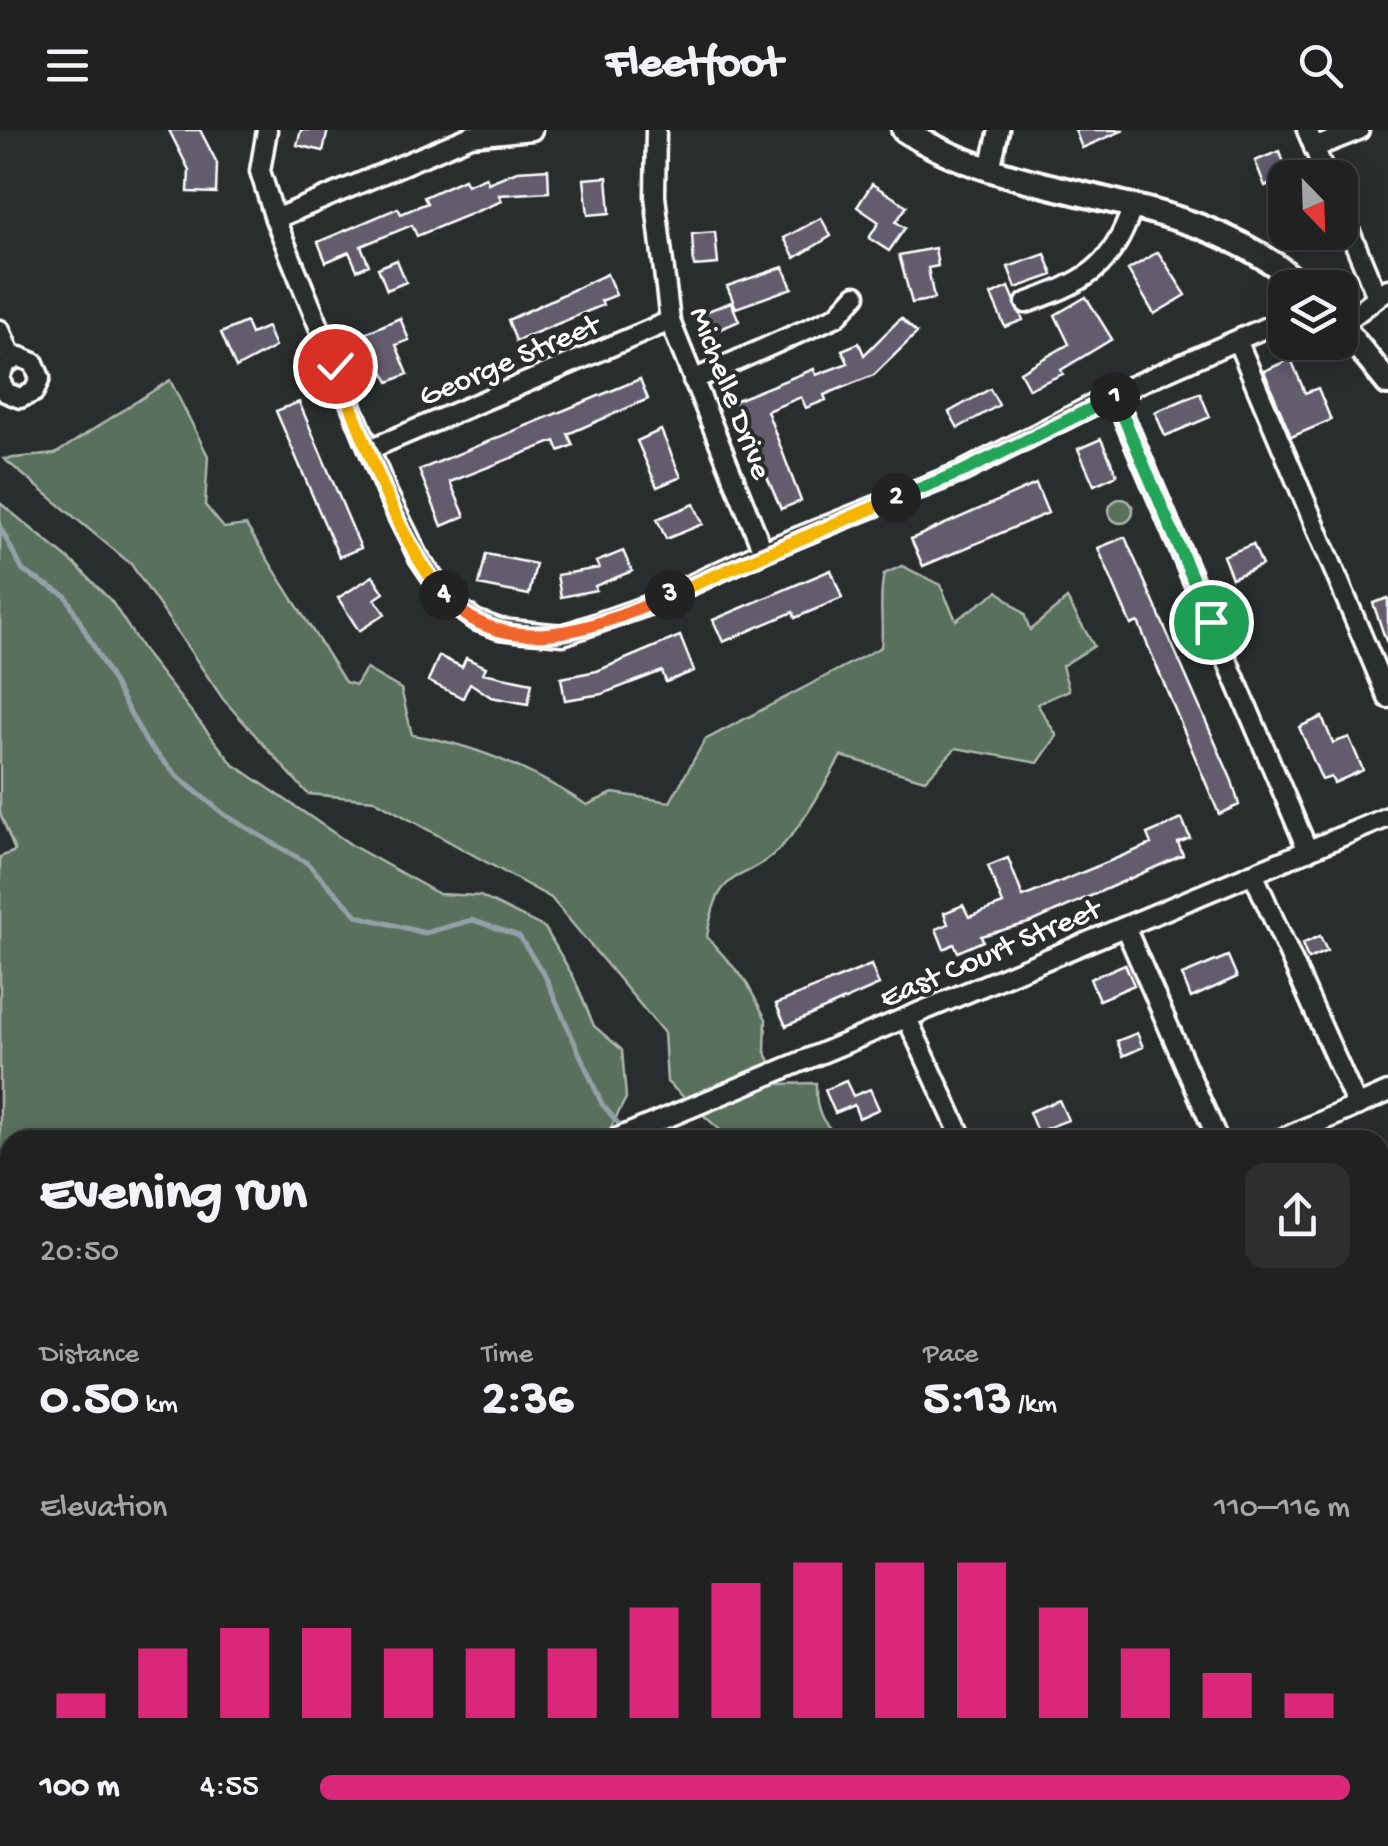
<!DOCTYPE html>
<meta charset="utf-8">
<style>
:root{--surface:#202222;--page:#2d2f2f;--text:#f1f3f6;--muted:#a2a4a5;--line:#3d3f40;--accent:#db2777}
body{margin:0;font-family:"Gochi Hand",sans-serif;background:var(--page);color:var(--text);height:100vh;display:flex;flex-direction:column;font-size:38px;white-space:nowrap}
*{box-sizing:border-box;margin:0}
p{font-size:32px;color:var(--muted)}
.icon{flex:none;width:55px;height:55px;fill:none;stroke:currentColor;stroke-width:2;stroke-linecap:round;stroke-linejoin:round}
.map{position:relative;flex:1;overflow:hidden}
.sheet{position:absolute;left:0px;top:1000px;width:1390px;height:718px;display:flex;flex-direction:column;background:var(--surface);border-radius:30px 30px 0 0;box-shadow:0 5px 25px #0003,0 0 0 2px var(--line)}
.sheet>*{flex:none}
.needle{width:65px;rotate:157deg}
.fabs{position:absolute;left:1268px;top:30px;display:grid;gap:20px}
.fabs a{display:grid;place-items:center;width:90px;height:90px;border-radius:20px;background:var(--surface);box-shadow:0 5px 25px #0003,0 0 0 2px var(--line);font-size:50px}
.pin{position:absolute;display:grid;place-items:center;width:85px;height:85px;color:#fff;margin:-42px;border:5px solid #fff;border-radius:50%;box-shadow:0 2px 10px #0007}
.km{position:absolute;width:50px;height:50px;margin:-25px;border-radius:50%;background:#222;color:#fff;font-size:28px;line-height:50px;text-align:center}
.round{display:grid;place-items:center;flex:none;width:105px;height:105px;border-radius:20px;background:var(--page)}
.headline{display:flex;align-items:center;justify-content:space-between;height:170px;padding:0 40px}
h1{font-size:55px;font-weight:700;line-height:75px}
.stats{display:grid;grid-template-columns:repeat(3,1fr);gap:15px;height:170px;padding:10px 40px}
.stats div{display:grid;align-content:center}
.stats b{font-size:50px;font-weight:700}
.stats small{font-size:28px;font-weight:400}
.stats p{font-size:28px}
.chart{height:280px;padding:20px 40px}
.chart p{display:flex;justify-content:space-between}
.chart svg{width:100%;height:180px;margin-top:10px;stroke:var(--accent);stroke-width:6}
ul{padding:0 40px;list-style:none;font-size:32px}
li{display:grid;grid-template-columns:160px 120px 1fr;align-items:center;height:75px}
li i{height:25px;border-radius:12px;background:var(--accent)}
header{display:flex;justify-content:space-between;align-items:center;height:130px;padding:0 40px;background:var(--surface);font-size:45px;font-weight:700}
.map>svg:first-child{display:block}
</style>
<header><svg class="icon" aria-label="menu" viewBox="0 0 24 24"><path d="M4 6h16M4 12h16M4 18h16"/></svg>Fleetfoot<svg class="icon" aria-label="search" viewBox="0 0 24 24"><circle cx="10" cy="10" r="6"/><path d="M15 15l6 6"/></svg></header>
<div class="map">
<svg width="1388" height="1716" viewBox="0 0 1388 1716">
<rect width="100%" height="100%" fill="#2a2d2e"/>
<filter id="ink" filterUnits="userSpaceOnUse"><feTurbulence type="fractalNoise" baseFrequency=".01" numOctaves="2"/><feDisplacementMap in="SourceGraphic" scale="20" xChannelSelector="R" yChannelSelector="G"/><feConvolveMatrix kernelMatrix="1 2 1 2 8 2 1 2 1" color-interpolation-filters="sRGB"/></filter>
<g filter="url(#ink)">
<path fill="#596f5b" stroke="#acb7ad" stroke-width="2.5" d="M 170,250 L 208,326 L 205,375 L 224,398 L 246,395 L 345,552 L 356,555 L 366,539 L 401,559 L 412,605 C 475,614 534,641 587,675 L 613,663 L 670,672 L 705,610 L 881,517 C 884,492 878,469 884,444 L 902,436 L 940,455 L 956,490 L 998,461 L 1024,484 L 1030,500 L 1067,469 L 1094,516 L 1062,536 L 1069,560 L 1037,574 L 1057,606 L 1038,633 L 956,618 L 925,650 L 841,626 C 823,657 806,691 781,717 C 741,759 719,730 707,807 L 745,850 L 766,889 L 765,921 L 781,954 L 816,953 C 815,981 821,994 844,1010 L 731,1010 L 667,952 L 664,903 L 551,768 L 374,670 L 308,664 L 223,569 L 131,434 L 4,329 L 55,324 Z
M1109 381a12 12 0 1 1 24 0a12 12 0 1 1-24 0Z
M 0,373 L 77,436 L 112,472 L 147,526 L 233,634 L 353,716 L 439,764 L 480,766 L 545,798 L 574,848 L 594,896 L 622,920 L 626,968 L 610,999 L 582,1010 L 10,1010 L 10,1591 L 0,1595 L 0,727 L 15,721 L 0,683 Z
M 1388,1128 L 1388,1662 L 1380,1659 L 1380,1130 Z
M 1380,1694 L 1388,1699 L 1388,1716 L 1277,1716 L 1274,1708 L 1380,1708 Z
M 375,1708 L 1233,1708 L 1237,1716 L 378,1716 Z"/>
<g fill="none" stroke-linecap="round" stroke-linejoin="round">
<path stroke="#92a1a8" stroke-width="5" d="M 0,397 L 23,441 L 66,466 L 146,612 L 178,647 L 225,685 L 307,733 L 358,786 L 425,803 L 472,790 L 519,806 L 545,846 L 602,974 L 623,999
M 1380,1686 L 1388,1689"/>
</g>
<path fill="#625c6d" stroke="#fff" stroke-width="2.5" d="M 169,0 L 200,0 L 217,33 L 216,63 L 188,62 L 189,40 Z
M 301,0 L 328,0 L 323,21 L 297,15 Z
M 1075,0 L 1124,0 L 1082,18 Z
M 1279,21 L 1290,45 L 1265,56 L 1255,31 Z
M 548,39 L 549,62 L 499,65 L 502,71 L 417,106 L 412,95 L 361,116 L 369,135 L 357,140 L 349,122 L 326,132 L 318,112 L 398,78 L 401,84 L 427,73 L 424,67 L 464,49 L 467,55 L 486,47 L 488,53 L 517,41 Z
M 607,47 L 610,83 L 588,85 L 584,49 Z
M 872,54 L 907,76 L 896,92 L 905,98 L 889,121 L 869,108 L 879,92 L 857,77 Z
M 821,88 L 831,106 L 795,128 L 784,108 Z
M 715,102 L 718,134 L 694,136 L 692,104 Z
M 935,118 L 938,136 L 928,138 L 934,169 L 912,173 L 899,125 Z
M 1158,122 L 1186,165 L 1154,184 L 1128,140 Z
M 1045,124 L 1053,145 L 1016,158 L 1008,137 Z
M 397,130 L 406,152 L 387,160 L 378,138 Z
M 783,137 L 792,158 L 736,178 L 727,156 Z
M 607,144 L 616,165 L 601,171 L 603,175 L 516,211 L 508,190 Z
M 1009,157 L 1023,190 L 1005,197 L 991,165 Z
M 1086,167 L 1112,209 L 1061,240 L 1063,244 L 1029,259 L 1020,242 L 1069,214 L 1055,185 Z
M 731,172 L 739,191 L 709,204 L 700,184 Z
M 400,188 L 409,210 L 396,215 L 408,244 L 389,252 L 363,204 Z
M 901,188 L 917,203 L 874,245 L 824,265 L 826,270 L 806,278 L 801,267 L 767,281 L 801,371 L 781,379 L 734,271 L 814,239 L 816,245 L 848,233 L 842,220 L 859,213 L 864,225 Z
M 246,192 L 251,204 L 267,197 L 275,217 L 236,238 L 221,203 Z
M 1291,229 L 1305,263 L 1318,258 L 1331,290 L 1291,307 L 1264,241 Z
M 640,249 L 648,269 L 568,304 L 573,315 L 559,321 L 555,311 L 450,352 L 465,386 L 442,396 L 419,340 Z
M 990,259 L 999,275 L 958,298 L 949,282 Z
M 1200,263 L 1210,287 L 1165,306 L 1155,282 Z
M 299,272 L 361,418 L 339,427 L 276,281 Z
M 661,300 L 681,347 L 657,357 L 637,311 Z
M 1101,309 L 1117,345 L 1094,355 L 1078,319 Z
M 1036,354 L 1048,383 L 923,436 L 911,409 Z
M 694,374 L 703,394 L 666,409 L 657,389 Z
M 1125,407 L 1232,651 L 1239,675 L 1219,684 L 1138,492 L 1131,495 L 1098,418 Z
M 1253,414 L 1262,435 L 1232,448 L 1223,426 Z
M 623,421 L 632,441 L 595,456 L 596,460 L 561,467 L 557,445 L 599,438 L 596,432 Z
M 486,424 L 536,434 L 529,465 L 479,455 Z
M 831,440 L 842,468 L 795,488 L 793,482 L 723,512 L 713,490 Z
M 373,446 L 384,463 L 375,469 L 385,484 L 359,501 L 338,468 Z
M 1388,468 L 1388,510 L 1386,511 L 1373,473 Z
M 680,506 L 694,541 L 666,552 L 662,541 L 602,564 L 565,570 L 561,548 L 597,541 Z
M 439,526 L 462,537 L 466,528 L 486,537 L 483,543 L 532,553 L 528,574 L 491,567 L 470,553 L 463,568 L 428,551 Z
M 1322,587 L 1333,613 L 1349,607 L 1363,640 L 1334,653 L 1331,647 L 1322,650 L 1299,597 Z
M 1182,689 L 1190,708 L 1178,713 L 1183,725 L 1032,792 L 981,806 L 983,811 L 958,822 L 954,814 L 944,819 L 936,799 L 948,794 L 944,783 L 963,775 L 969,787 L 1003,774 L 988,736 L 1008,728 L 1023,767 L 1151,714 L 1147,704 Z
M 1320,806 L 1327,821 L 1308,829 L 1302,814 Z
M 1228,826 L 1237,847 L 1191,868 L 1182,845 Z
M 1125,834 L 1134,855 L 1099,870 L 1090,849 Z
M 871,835 L 879,855 L 786,896 L 776,874 Z
M 1137,903 L 1143,917 L 1123,926 L 1117,911 Z
M 846,951 L 853,966 L 870,959 L 879,979 L 859,988 L 854,975 L 835,983 L 825,960 Z
M 1059,970 L 1068,990 L 1037,1002 L 1029,982 Z"/>
<g fill="none" stroke-linecap="round" stroke-linejoin="round">
<defs>
<path id="minor" d="M 267,0 L 260,41 L 275,89 L 387,363 L 418,426 L 448,470 L 475,490 L 500,499 L 563,505 L 646,476 L 763,421 L 964,341 L 1114,264 L 1285,189
M 656,0 L 655,66 L 670,191 L 763,421
M 1307,0 L 1327,48
M 1314,18 L 1359,0
M 990,39 L 999,0
M 1340,78 L 1376,164
M 275,89 L 471,6 L 532,0
M 1026,173 C 1083,152 1112,140 1132,78
M 1341,195 L 1388,159
M 0,200 L 12,229
M 1237,210 L 1388,568
M 0,245 L 6,233 L 20,227 L 34,233 L 40,248 L 34,262 L 20,268 L 5,262 L 0,250
M 693,250 L 837,186 L 856,165
M 1114,264 L 1308,721
M 370,319 L 670,191
M 1253,743 L 1357,976
M 1125,797 L 1218,1010
M 907,888 L 963,1010
M 613,1010 L 1388,687
M 1279,1010 L 1388,962
M 1247,1708 L 1250,1716"/>
<path id="major" d="M 904,0 C 1022,77 1200,58 1303,158
M 1340,194 L 1388,253"/>
</defs>
<use href="#minor" stroke="#fff" stroke-width="25"/>
<use href="#major" stroke="#fff" stroke-width="30"/>
<use href="#minor" stroke="#2a2d2e" stroke-width="18"/>
<use href="#major" stroke="#2a2d2e" stroke-width="22"/>
</g>
</g>
<g fill="none" stroke-linecap="round" stroke-linejoin="round" filter="url(#ink)">
<defs>
<path id="split-1" d="M 1115,267 L 1211,492"/>
<path id="split-2" d="M 896,368 L 964,341 L 1115,267"/>
<path id="split-3" d="M 670,465 L 896,368"/>
<path id="split-4" d="M 444,465 C 504,535 602,497 670,465"/>
<path id="split-5" d="M 335,236 C 367,311 391,401 444,465"/>
</defs>
<use href="#split-1" stroke="#fff" stroke-width="20"/>
<use href="#split-2" stroke="#fff" stroke-width="20"/>
<use href="#split-3" stroke="#fff" stroke-width="20"/>
<use href="#split-4" stroke="#fff" stroke-width="20"/>
<use href="#split-5" stroke="#fff" stroke-width="20"/>
<use href="#split-1" stroke="#22a559" stroke-width="12"/>
<use href="#split-2" stroke="#22a559" stroke-width="12"/>
<use href="#split-3" stroke="#f5b400" stroke-width="12"/>
<use href="#split-4" stroke="#f0652b" stroke-width="12"/>
<use href="#split-5" stroke="#f5b400" stroke-width="12"/>
</g>
<g text-anchor="middle" stroke-width="8" stroke-linejoin="round" paint-order="stroke">
<g font-size="32" fill="#fff" stroke="#2a2d2e">
<text transform="translate(508 228) rotate(-23)" y="11">George Street</text>
<text transform="translate(733 262) rotate(69)" y="11">Michelle Drive</text>
<text transform="translate(989 821) rotate(-23)" y="11">East Court Street</text>
</g>
</g>
</svg>
<div class="fabs">
<a><svg class="needle" viewBox="-14 -14 28 28"><path d="M0-13l5 13h-10z" fill="#e53935"/><path d="M0 13l5-13h-10z" fill="#a2a4a5"/></svg></a>
<a><svg class="icon" aria-label="layers" viewBox="0 0 24 24"><path d="M12 4l9 5-9 5-9-5zM3 14l9 5 9-5"/></svg></a>
</div>
<div class="pin" style="left:1211px;top:492px;background:#1e9e55"><svg class="icon" aria-label="arrive" viewBox="0 0 24 24"><path d="M6 21V4h12l-3 4 3 4H6"/></svg></div>
<div class="pin" style="left:335px;top:236px;background:#d93025"><svg class="icon" aria-label="check" viewBox="0 0 24 24"><path d="M5 12l5 5 9-10"/></svg></div>
<b class="km" style="left:1115px;top:267px">1</b>
<b class="km" style="left:896px;top:368px">2</b>
<b class="km" style="left:670px;top:465px">3</b>
<b class="km" style="left:444px;top:465px">4</b>
<section class="sheet">
<div class="headline"><div><h1>Evening run</h1><p>20:50</p></div><a class="round"><svg class="icon" aria-label="share" viewBox="0 0 24 24"><path d="M12 15V3M7 8l5-5 5 5M5 13v7h14v-7"/></svg></a></div>
<div class="stats">
<div><p>Distance</p><b>0.50<small> km</small></b></div>
<div><p>Time</p><b>2:36</b></div>
<div><p>Pace</p><b>5:13<small> /km</small></b></div>
</div>
<div class="chart"><p><span>Elevation</span>110–116 m</p>
<svg viewBox="0 0 160 44" preserveAspectRatio="none"><path d="M5 44V38M15 44V27M25 44V22M35 44V22M45 44V27M55 44V27M65 44V27M75 44V17M85 44V11M95 44V6M105 44V6M115 44V6M125 44V17M135 44V27M145 44V33M155 44V38"/></svg>
</div>
<ul>
<li><b>100 m</b>4:55<i style="width:100%"></i></li>
</ul>
</section>
</div>
